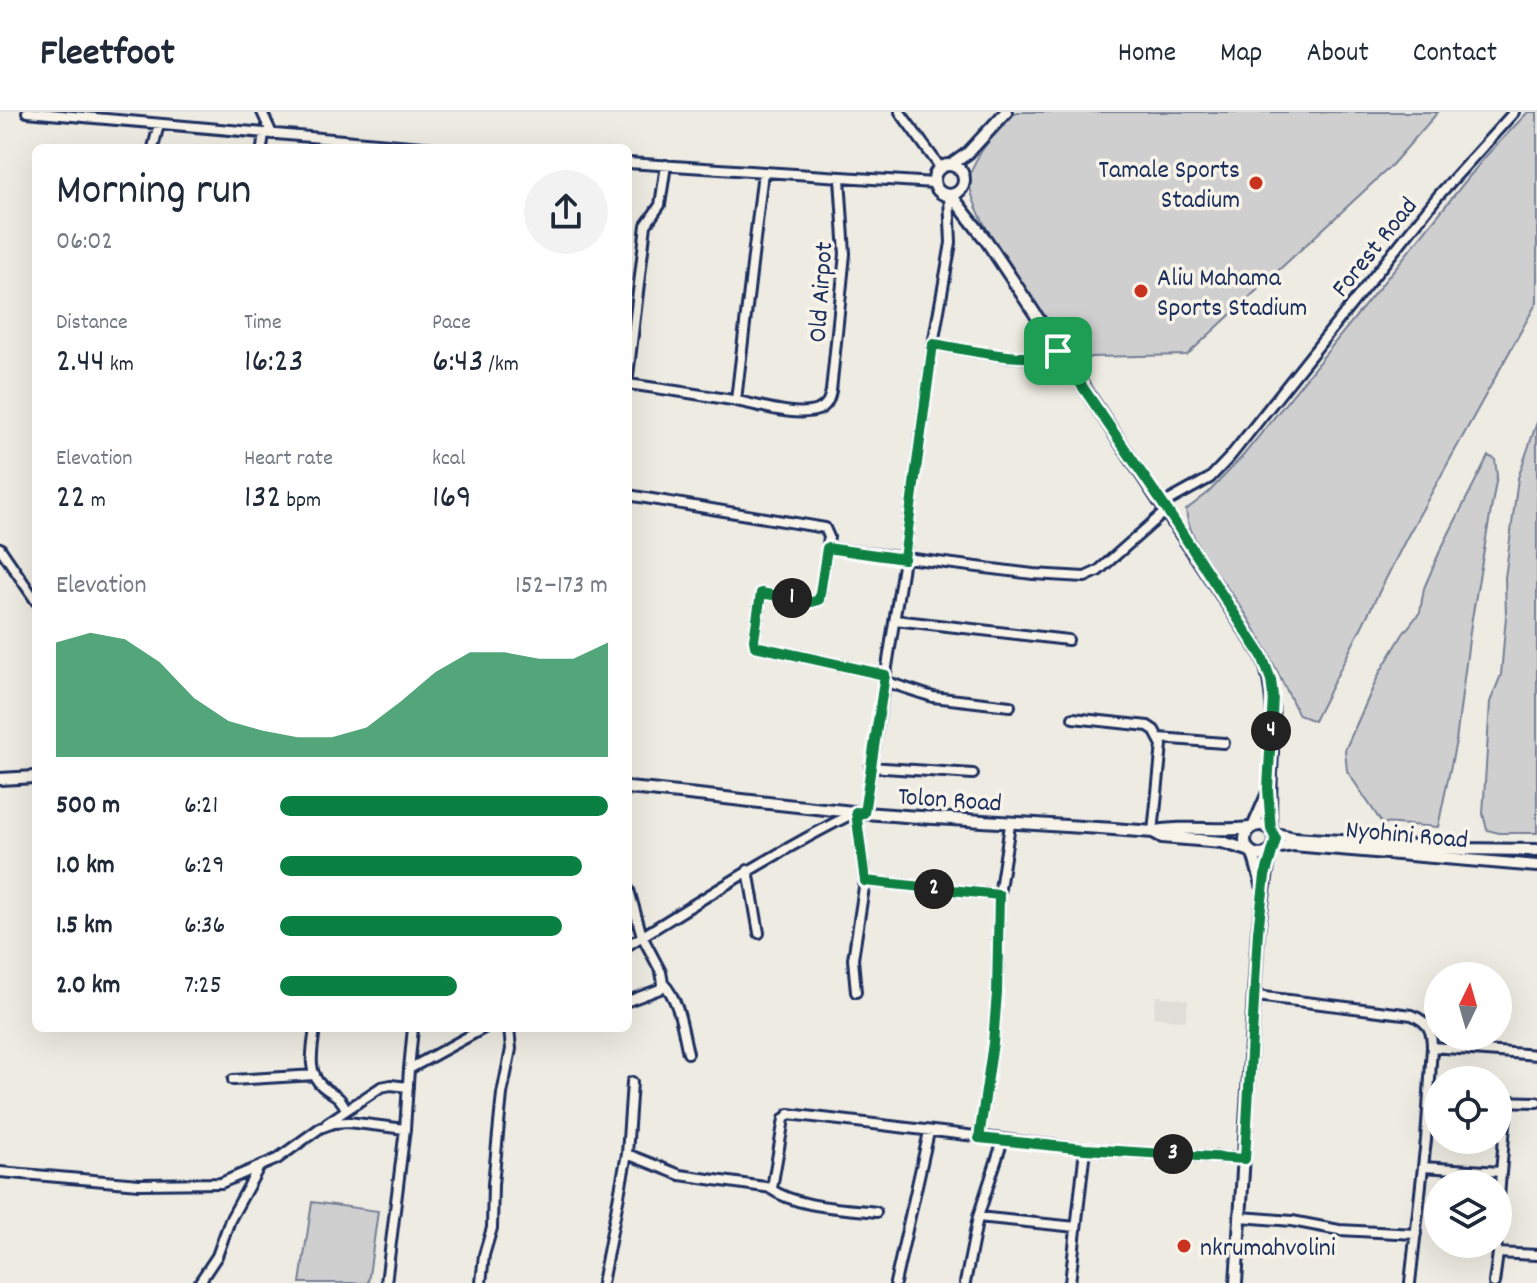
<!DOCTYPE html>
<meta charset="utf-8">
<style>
:root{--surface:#fff;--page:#f2f2f3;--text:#1f2937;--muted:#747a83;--line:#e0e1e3;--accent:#0b8043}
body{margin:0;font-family:Dekko,sans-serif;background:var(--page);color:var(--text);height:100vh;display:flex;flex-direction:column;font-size:30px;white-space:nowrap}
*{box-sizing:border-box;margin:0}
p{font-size:26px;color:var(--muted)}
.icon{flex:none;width:44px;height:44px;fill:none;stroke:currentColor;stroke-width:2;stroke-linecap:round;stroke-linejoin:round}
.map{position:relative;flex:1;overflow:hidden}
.details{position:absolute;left:32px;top:32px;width:600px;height:888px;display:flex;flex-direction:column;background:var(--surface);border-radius:12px;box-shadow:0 8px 32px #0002}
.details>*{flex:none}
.needle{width:52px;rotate:5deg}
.buttons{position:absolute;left:1424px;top:850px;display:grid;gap:16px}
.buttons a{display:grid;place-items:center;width:88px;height:88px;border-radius:50%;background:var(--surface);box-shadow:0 8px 32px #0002;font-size:40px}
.pin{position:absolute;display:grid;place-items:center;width:68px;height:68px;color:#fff;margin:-34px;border-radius:16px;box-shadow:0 4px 12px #0006}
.km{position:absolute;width:40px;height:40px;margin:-20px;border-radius:50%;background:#222;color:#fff;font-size:22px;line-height:40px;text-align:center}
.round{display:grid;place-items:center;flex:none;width:84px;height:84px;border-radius:42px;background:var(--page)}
.overview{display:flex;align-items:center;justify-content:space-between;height:136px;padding:0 24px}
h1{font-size:44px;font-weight:600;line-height:60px}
.metrics{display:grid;grid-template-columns:repeat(3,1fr);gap:12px;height:136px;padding:8px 24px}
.metrics div{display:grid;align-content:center}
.metrics b{font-size:34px;font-weight:600}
.metrics small{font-size:22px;font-weight:400}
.metrics p{font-size:22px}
.chart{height:224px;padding:16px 24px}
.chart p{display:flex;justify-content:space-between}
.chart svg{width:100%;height:144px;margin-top:8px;fill:var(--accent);opacity:.7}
ul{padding:0 24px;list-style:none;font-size:26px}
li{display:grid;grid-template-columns:128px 96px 1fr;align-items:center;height:60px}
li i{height:20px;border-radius:10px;background:var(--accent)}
header{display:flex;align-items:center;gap:48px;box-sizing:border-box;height:112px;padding:0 40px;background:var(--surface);border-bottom:2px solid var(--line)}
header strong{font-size:38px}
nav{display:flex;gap:44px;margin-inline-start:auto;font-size:28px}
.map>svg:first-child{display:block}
</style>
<header>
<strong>Fleetfoot</strong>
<nav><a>Home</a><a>Map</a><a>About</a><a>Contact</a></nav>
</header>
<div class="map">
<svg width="1537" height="1171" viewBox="0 0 1537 1171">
<rect width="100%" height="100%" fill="#eeebe2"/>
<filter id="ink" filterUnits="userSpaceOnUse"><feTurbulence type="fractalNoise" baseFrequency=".0125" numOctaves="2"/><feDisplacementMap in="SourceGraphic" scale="16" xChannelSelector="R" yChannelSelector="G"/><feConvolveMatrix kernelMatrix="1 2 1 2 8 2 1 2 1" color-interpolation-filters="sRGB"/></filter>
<g filter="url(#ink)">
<path fill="#deddd8" d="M 1156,884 L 1188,888 L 1185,909 L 1153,905 Z"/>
<path fill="#cfcfcf" stroke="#757f96" stroke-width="2" d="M 1016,0 L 1438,0 L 1390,55 L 1187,243 L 1091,245 L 1074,251 C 1052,218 963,99 970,65 C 975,39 999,19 1016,0 Z
M 1528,0 L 1537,0 L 1537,190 L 1406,427 L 1314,609 L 1299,603 C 1282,570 1267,536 1247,504 C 1229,474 1189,434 1186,398 L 1209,380 L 1242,345 L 1485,45 Z
M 1537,310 L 1537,721 L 1499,721 L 1487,718 L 1483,702 L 1490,590 L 1501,563 L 1506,504 L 1505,466 L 1518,366 Z
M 1488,344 L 1495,347 L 1497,364 L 1471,512 L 1456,629 L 1438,715 L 1382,711 L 1347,659 L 1345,638 L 1380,560 L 1403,522 L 1420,500 L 1424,476 L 1440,439 Z
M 312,1090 L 378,1099 L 368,1171 L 300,1171 Z"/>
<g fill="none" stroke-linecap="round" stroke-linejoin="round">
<path stroke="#6e7992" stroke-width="2" d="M 1511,745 L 1537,747"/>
<defs>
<path id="minor" d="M 27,0 L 433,36
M 262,0 L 272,22
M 900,0 L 940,55
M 153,36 L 159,12
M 262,36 L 264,21
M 628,51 L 934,71
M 933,232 C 961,236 1036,256 1058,239
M 628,264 L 646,113 L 660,93 L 666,53
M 628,272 C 663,277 698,282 732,288 C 756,292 795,306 818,298 C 827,294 829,288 831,279 L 845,142 L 840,66
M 736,288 L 763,60
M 628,383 L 825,416 L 829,425 L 819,488 L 812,490 L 761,481 L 754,528 L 755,534 L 885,563
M 1163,392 L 1210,366 L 1229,346 L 1438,84 L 1514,0
M 0,436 L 36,489
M 827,436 L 1033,462 L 1085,465 L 1098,459 L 1167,398
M 895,508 L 1068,528
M 884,569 L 933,585 L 1010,594
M 1073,606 L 1148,614 L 1154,618 L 1162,633 L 1153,720
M 1159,626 L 1224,631
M 870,655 L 973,662
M 864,701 L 904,447 L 932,238 L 951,131 L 949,83
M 748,758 L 759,821
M 865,769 L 999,783
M 628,833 C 703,787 777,739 856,700 L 865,769 L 853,847 L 856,880
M 663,871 C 680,889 682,917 688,941
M 1256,884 L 1412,903 C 1428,910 1432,918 1432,935 L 1426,1028 L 1410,1171
M 628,889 L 660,877 L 663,871 L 661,860 L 642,824 L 629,778
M 315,916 C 313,935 306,960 322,974 C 334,984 338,981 346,997
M 1432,935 L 1537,943
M 409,957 L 413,916
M 233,968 L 315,963
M 1498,989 L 1537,990
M 327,1011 L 381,975 L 391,973 L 408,975
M 979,1026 L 993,931 L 997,881 L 999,783 L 1010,713
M 627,1042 L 680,1063 L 772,1076 L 784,1007 L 789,1002 L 1085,1037 L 1245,1047
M 1423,1055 L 1501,1060
M 0,1060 L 139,1072 L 221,1071 L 277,1047 L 320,1016 L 334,1011 L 348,1010 L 405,1017
M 769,1076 C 798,1096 842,1096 876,1100
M 1498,1097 L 1507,989
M 978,1105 L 1076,1115
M 1241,1105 L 1292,1109 L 1339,1118 L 1416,1122
M 1498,1141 L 1537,1143
M 199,1171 L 217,1144 L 230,1108 L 258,1057
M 386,1171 L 405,1017 L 409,957 L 484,916
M 481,1171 L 484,1143 L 492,1116 L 493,1072 L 502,982 L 511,937 L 509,916
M 602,1171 L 627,1042 L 632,970
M 895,1171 L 929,1020
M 965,1171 L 978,1105 L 1003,1028
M 1070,1171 L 1085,1037
M 1494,1171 L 1498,1141 L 1496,1132"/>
<path id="major" d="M934 68a15 15 0 1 1 30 0a15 15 0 1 1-30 0Z
M 951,53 L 968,41 L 1006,0
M 951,83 L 986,128 L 1262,544 C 1283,593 1266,662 1271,717
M 0,667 L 36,665
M 628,676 C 707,683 786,694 865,701 C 961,709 1057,712 1153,720 C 1184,713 1217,720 1250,716
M1245 728a15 15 0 1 1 30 0a15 15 0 1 1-30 0Z
M 1254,713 L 1267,683
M 1153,720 L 1162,725 L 1222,730 L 1248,738
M 1275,722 L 1295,726 L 1461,737 L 1537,738
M 1273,736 L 1293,733 L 1537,754
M 1253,741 L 1262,773
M 1236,1171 L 1258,819 L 1270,740"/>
</defs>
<use href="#minor" stroke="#1b2f5e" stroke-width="14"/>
<use href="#major" stroke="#1b2f5e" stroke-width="16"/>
<use href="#minor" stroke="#f7f3e8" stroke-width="8"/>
<use href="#major" stroke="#f7f3e8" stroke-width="10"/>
</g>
</g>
<g fill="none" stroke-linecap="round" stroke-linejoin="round" filter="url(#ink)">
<defs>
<path id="route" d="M 933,232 C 961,236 1036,255 1058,239 L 1167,398 L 1262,544 L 1271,568 L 1273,584 L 1268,677 L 1271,717 L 1276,727 L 1265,764 L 1258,819 L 1245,1047 L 1085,1037 L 979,1026 L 993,931 L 997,881 L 999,783 L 865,769 L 856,700 L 864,701 L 885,563 L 755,534 L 754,528 L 761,481 L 812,490 L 819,488 L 827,436 L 904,447 Z"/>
</defs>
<use href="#route" stroke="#fff" stroke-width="16"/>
<use href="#route" stroke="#0b8043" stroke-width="10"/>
</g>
<g fill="#c8321e" stroke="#f7f3e8" stroke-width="3">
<circle cx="1256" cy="71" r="8"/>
<circle cx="1141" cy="179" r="8"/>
<circle cx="1184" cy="1134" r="8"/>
</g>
<g text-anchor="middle" stroke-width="7" stroke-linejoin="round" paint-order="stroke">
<g font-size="26" fill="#1b2f5e" stroke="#f7f3e8" text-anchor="start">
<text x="1240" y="65" text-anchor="end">Tamale Sports<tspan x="1240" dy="30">Stadium</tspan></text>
<text x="1157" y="173">Aliu Mahama<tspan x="1157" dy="30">Sports Stadium</tspan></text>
<text x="1200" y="1143">nkrumahvolini</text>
</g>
<g font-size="26" fill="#1b2f5e" stroke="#f7f3e8">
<text transform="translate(1373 134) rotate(-51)" y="9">Forest Road</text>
<text transform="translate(819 180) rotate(-86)" y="9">Old Airpot</text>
<text transform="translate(950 686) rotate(4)" y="9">Tolon Road</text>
<text transform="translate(1407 721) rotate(5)" y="9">Nyohini Road</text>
</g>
</g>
</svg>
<div class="buttons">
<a><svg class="needle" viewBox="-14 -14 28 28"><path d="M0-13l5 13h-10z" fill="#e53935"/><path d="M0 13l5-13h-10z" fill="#747a83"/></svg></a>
<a><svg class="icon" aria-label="locate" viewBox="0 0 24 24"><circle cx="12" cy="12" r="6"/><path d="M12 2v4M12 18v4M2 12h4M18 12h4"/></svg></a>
<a><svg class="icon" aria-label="layers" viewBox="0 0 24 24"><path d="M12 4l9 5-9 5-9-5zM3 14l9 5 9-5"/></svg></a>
</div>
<div class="pin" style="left:1058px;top:239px;background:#1e9e55"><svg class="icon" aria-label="arrive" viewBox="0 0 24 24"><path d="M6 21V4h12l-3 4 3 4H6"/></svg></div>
<b class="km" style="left:792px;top:486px">1</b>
<b class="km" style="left:934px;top:777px">2</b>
<b class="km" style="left:1173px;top:1042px">3</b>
<b class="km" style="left:1271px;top:619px">4</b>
<section class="details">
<div class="overview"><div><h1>Morning run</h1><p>06:02</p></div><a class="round"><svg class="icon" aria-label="share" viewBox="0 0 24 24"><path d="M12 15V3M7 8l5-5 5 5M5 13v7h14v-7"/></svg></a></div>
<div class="metrics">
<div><p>Distance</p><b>2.44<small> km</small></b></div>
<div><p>Time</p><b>16:23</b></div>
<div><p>Pace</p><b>6:43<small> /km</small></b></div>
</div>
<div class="metrics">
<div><p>Elevation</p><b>22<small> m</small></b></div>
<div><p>Heart rate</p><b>132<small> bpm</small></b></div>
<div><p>kcal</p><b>169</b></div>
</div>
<div class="chart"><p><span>Elevation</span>152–173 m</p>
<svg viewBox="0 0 160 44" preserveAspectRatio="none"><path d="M0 44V9L10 6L20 8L30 15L40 26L50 33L60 36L70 38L80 38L90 35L100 27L110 18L120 12L130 12L140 14L150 14L160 9V44z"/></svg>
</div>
<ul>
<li><b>500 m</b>6:21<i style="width:100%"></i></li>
<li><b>1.0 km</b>6:29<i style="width:92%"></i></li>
<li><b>1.5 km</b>6:36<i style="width:86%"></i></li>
<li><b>2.0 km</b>7:25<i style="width:54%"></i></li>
</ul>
</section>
</div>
